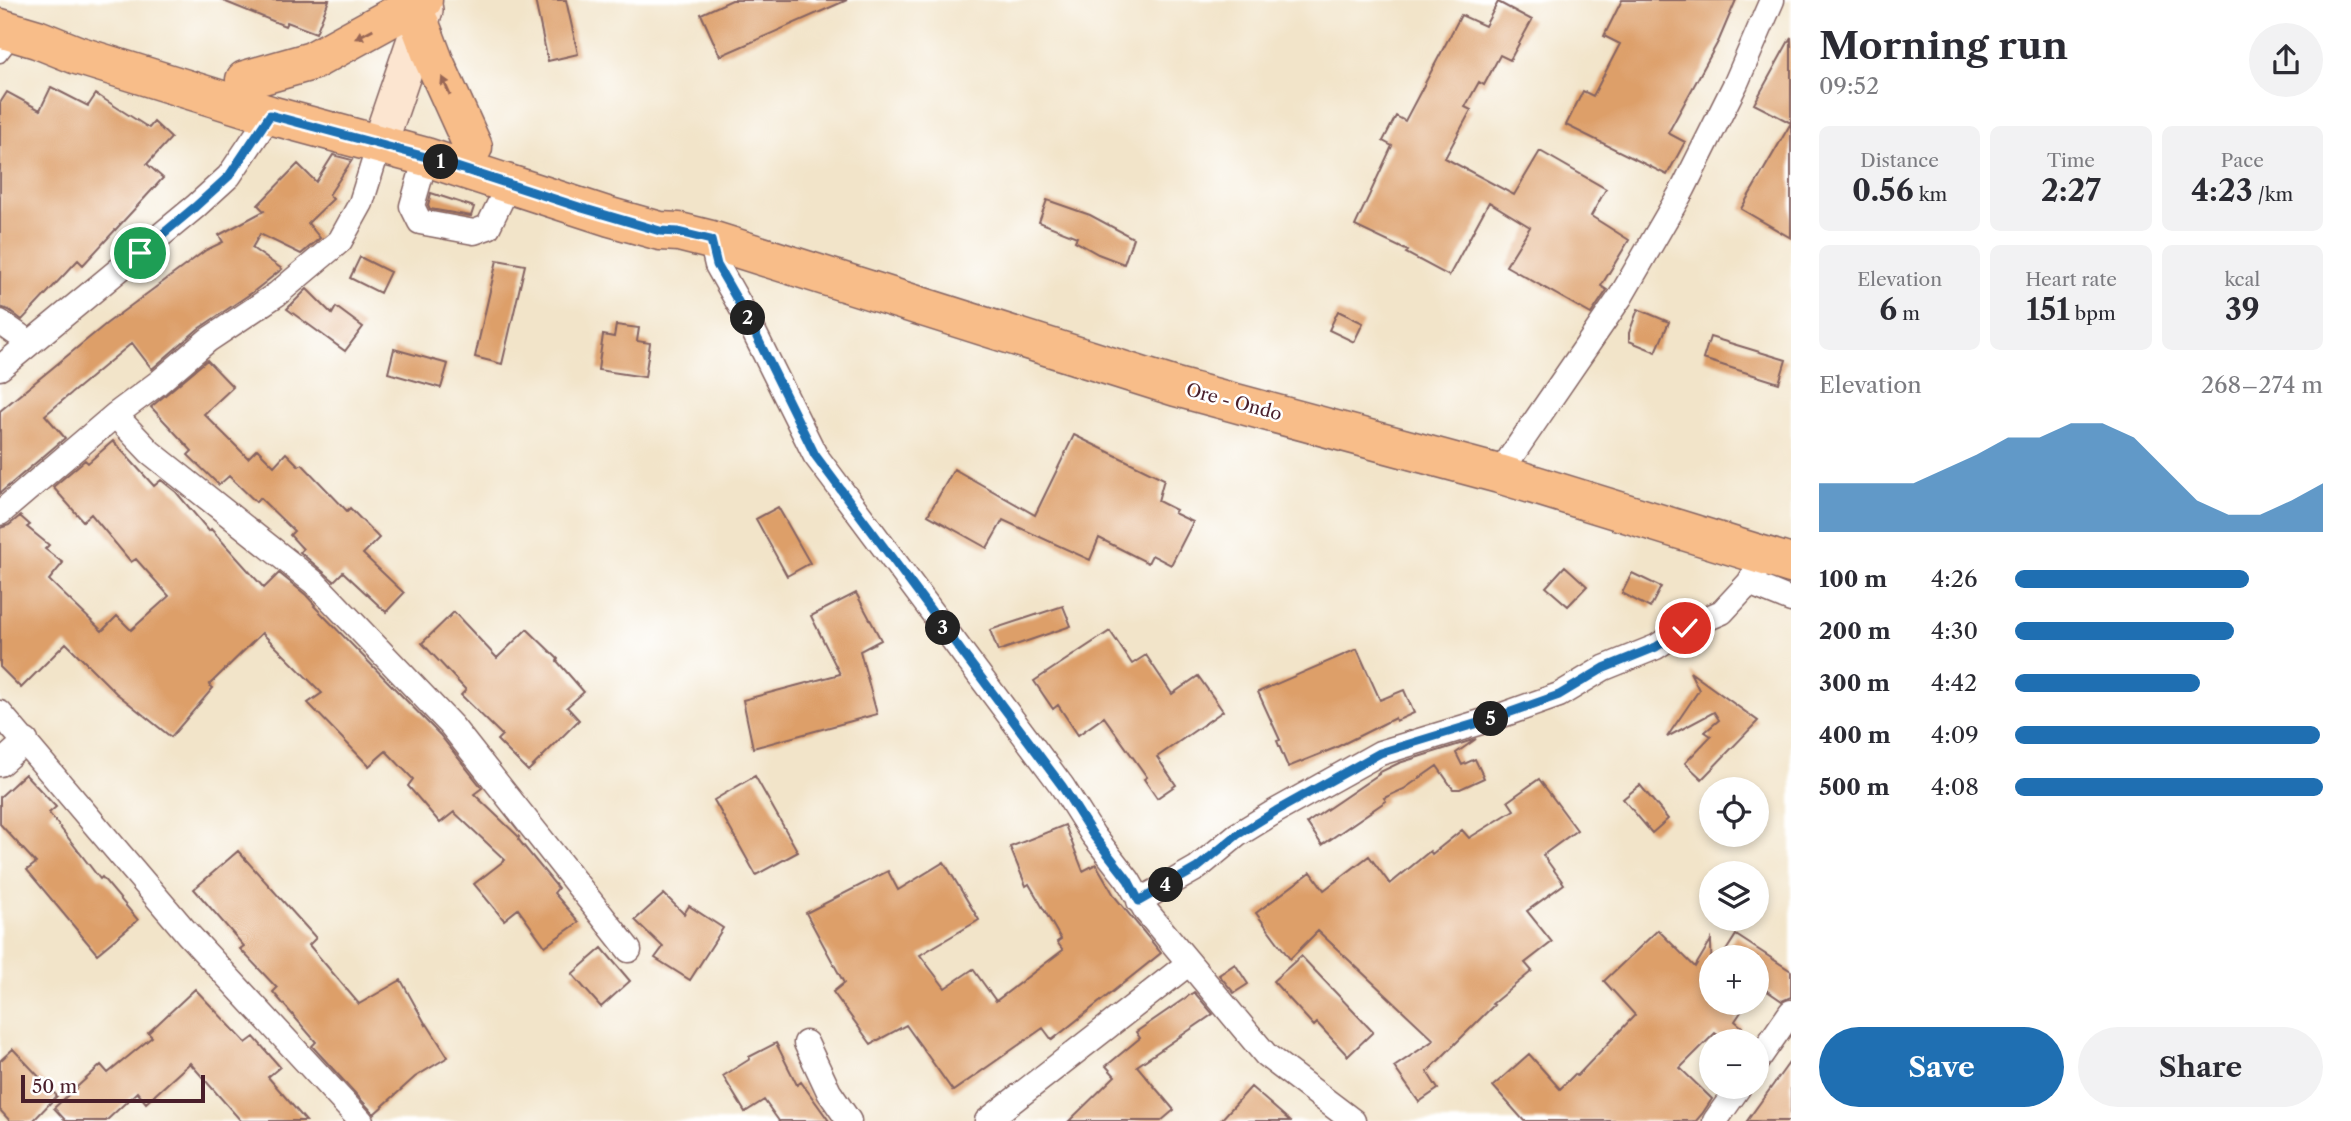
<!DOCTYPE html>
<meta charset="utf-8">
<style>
:root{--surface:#fff;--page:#f2f2f3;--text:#2b2b33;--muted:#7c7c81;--accent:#1f6fb2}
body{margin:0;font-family:"Libre Caslon Text",serif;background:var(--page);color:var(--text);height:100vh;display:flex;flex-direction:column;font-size:26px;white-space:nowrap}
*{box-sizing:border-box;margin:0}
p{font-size:23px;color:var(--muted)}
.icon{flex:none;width:38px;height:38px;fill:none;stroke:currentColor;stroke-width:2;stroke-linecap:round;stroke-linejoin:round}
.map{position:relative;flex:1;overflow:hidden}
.side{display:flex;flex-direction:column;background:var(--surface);width:560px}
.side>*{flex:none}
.fabs{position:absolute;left:1699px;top:777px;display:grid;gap:14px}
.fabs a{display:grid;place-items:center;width:70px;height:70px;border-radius:50%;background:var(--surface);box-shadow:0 4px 10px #0003;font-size:35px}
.scale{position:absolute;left:21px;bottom:18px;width:184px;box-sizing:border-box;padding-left:7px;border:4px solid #4a1f2b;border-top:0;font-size:19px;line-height:24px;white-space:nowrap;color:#4a1f2b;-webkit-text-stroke:5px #fff;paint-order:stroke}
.pin{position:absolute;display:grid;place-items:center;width:60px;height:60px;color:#fff;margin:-30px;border:4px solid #fff;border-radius:50%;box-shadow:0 2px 7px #0007}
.km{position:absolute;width:35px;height:35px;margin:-18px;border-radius:50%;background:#222;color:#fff;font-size:19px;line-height:35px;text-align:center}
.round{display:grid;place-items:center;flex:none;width:74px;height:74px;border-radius:37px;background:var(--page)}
.summary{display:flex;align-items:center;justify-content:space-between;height:119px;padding:0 28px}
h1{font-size:38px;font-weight:700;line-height:52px}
.stats{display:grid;grid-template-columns:repeat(3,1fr);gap:10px;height:119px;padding:7px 28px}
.stats div{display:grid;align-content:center;border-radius:10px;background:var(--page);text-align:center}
.stats b{font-size:30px;font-weight:700}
.stats small{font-size:19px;font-weight:400}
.stats p{font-size:19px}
.chart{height:196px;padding:14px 28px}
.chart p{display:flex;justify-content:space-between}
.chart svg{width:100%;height:126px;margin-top:7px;fill:var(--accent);opacity:.7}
.button{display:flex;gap:14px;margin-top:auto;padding:14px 28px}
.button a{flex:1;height:80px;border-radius:42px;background:var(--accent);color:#fff;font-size:28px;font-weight:700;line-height:80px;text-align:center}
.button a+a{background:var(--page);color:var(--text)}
ul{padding:0 28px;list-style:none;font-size:23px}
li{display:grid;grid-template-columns:112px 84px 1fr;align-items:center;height:52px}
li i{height:18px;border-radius:9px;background:var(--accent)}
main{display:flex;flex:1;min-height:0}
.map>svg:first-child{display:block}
</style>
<main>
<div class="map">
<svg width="1791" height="1121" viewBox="0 0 1791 1121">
<rect width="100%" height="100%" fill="#fff"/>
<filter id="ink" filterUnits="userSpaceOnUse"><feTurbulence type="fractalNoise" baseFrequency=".0143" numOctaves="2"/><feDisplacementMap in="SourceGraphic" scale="14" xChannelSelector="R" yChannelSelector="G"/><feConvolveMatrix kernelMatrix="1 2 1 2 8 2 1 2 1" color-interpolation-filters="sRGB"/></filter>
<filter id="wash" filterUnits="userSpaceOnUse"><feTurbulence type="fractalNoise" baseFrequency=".00686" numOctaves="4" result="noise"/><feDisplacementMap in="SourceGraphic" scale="28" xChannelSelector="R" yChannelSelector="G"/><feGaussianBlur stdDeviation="1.57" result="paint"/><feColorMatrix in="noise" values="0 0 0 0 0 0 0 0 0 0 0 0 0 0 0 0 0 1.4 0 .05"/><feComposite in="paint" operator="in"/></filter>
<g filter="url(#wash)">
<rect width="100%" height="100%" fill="#f2e4c9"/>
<g id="blocks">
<path fill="#dd9f69" d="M 221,0 L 329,0 L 316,33 L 287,22 L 285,26 Z
M 535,0 L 566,0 L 578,54 L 548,61 Z
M 732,0 L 847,0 L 720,56 L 701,14 Z
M 1622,0 L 1736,0 L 1719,40 L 1668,133 L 1685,142 L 1667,175 L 1566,125 L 1583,91 L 1593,96 L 1620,44 L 1604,36 Z
M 1498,2 L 1532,20 L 1510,60 L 1500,55 L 1484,85 L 1479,82 L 1465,107 L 1471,110 L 1445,158 L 1514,195 L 1540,151 L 1606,189 L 1591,216 L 1629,240 L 1601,286 L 1607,290 L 1591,314 L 1506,266 L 1530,227 L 1489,202 L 1449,276 L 1406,253 L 1408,251 L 1355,226 L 1392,146 L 1383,141 L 1396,116 L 1405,121 L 1461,15 L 1485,26 Z
M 1791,37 L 1791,123 L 1754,104 Z
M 51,87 L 88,106 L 96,94 L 149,128 L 154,122 L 171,138 L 147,164 L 163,178 L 83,265 L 78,260 L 22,320 L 9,310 L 0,307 L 0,103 L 7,92 L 40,110 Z
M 1791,123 L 1791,238 L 1741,209 Z
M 333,155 L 352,160 L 329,195 L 333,199 L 308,223 L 320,238 L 301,254 L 260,234 L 252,248 L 282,269 L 253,292 L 198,329 L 152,369 L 132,343 L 45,415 L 65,438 L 0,493 L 0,411 L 106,324 L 206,250 L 223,242 L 219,235 L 264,211 L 258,205 L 298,164 L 316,182 Z
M 431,193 L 474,207 L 471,216 L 430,209 L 428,205 Z
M 1047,200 L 1090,215 L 1133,238 L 1124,264 L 1098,254 L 1075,241 L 1077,237 L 1039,222 Z
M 360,257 L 390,272 L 380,293 L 350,278 Z
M 497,260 L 525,265 L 502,364 L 475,357 Z
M 307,289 L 332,314 L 336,307 L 363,327 L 345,351 L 287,309 Z
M 1638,309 L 1669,322 L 1656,352 L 1629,341 L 1629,333 Z
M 1338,311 L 1363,323 L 1354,342 L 1329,330 Z
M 616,325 L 639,328 L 637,341 L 650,343 L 645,377 L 598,370 L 603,335 L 614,337 Z
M 1710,337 L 1786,360 L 1779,383 L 1703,359 Z
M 394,349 L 448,364 L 441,388 L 388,373 Z
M 207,360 L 233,387 L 204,414 L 248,458 L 257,449 L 274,466 L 286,453 L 299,466 L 302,464 L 347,511 L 350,508 L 379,538 L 363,554 L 404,593 L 386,612 L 343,572 L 334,581 L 300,552 L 303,549 L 290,535 L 294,531 L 260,498 L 256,502 L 229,476 L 219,485 L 188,455 L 192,451 L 151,407 Z
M 1074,435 L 1164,479 L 1158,501 L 1176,510 L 1174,513 L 1193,522 L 1171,565 L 1152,555 L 1148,563 L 1099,538 L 1090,560 L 1003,520 L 987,548 L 928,515 L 954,469 L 1035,515 Z
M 113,441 L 154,486 L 161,480 L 176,492 L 209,531 L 211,529 L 264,588 L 279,573 L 306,595 L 315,605 L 314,606 L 440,735 L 482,788 L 474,794 L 519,837 L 518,839 L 558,888 L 554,893 L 579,922 L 545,946 L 518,909 L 504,920 L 474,884 L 505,860 L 454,812 L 440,823 L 408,786 L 413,779 L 386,751 L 369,766 L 308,703 L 322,693 L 262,633 L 209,685 L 213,688 L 171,737 L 116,693 L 66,643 L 21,688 L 0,667 L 0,528 L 9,525 L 20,516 L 30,525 L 27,527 L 49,545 L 45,549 L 63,563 L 49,580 L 102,631 L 117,616 L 131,630 L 169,596 L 136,559 L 131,562 L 91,514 L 83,521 L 53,487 L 85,460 L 88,463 Z
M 778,507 L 810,563 L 787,576 L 756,519 Z
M 1565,566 L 1587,586 L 1568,606 L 1546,587 Z
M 1632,573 L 1661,587 L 1650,608 L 1622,593 Z
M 856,593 L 881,640 L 860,651 L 877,714 L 753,748 L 743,700 L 840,674 L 811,616 Z
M 1063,606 L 1071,626 L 998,651 L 990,630 Z
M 454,612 L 497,658 L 527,629 L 558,659 L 557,661 L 584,692 L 567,707 L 579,720 L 528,771 L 497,740 L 502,735 L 461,695 L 466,690 L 422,643 Z
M 1110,631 L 1132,664 L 1146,655 L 1172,694 L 1198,676 L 1223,711 L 1157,757 L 1176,785 L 1157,798 L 1144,779 L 1147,777 L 1104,717 L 1078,735 L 1058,705 L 1053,709 L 1034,681 Z
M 1357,649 L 1380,700 L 1404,690 L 1414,713 L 1396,721 L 1395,718 L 1335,748 L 1288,767 L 1277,741 L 1280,740 L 1258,692 Z
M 1690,672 L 1758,721 L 1702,779 L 1685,763 L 1711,736 L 1705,732 L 1719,720 L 1714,712 L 1667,737 L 1699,690 Z
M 1476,739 L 1456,753 L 1462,765 L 1475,759 L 1484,778 L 1460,789 L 1453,789 L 1437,766 L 1404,789 L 1384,798 L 1386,801 L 1322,845 L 1307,823 L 1379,774 L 1378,773 L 1399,763 Z
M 25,774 L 56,807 L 49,813 L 100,879 L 102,877 L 138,920 L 97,954 L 27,870 L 36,863 L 0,824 L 0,797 Z
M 755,776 L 798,852 L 756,875 L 714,800 Z
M 1539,779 L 1577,830 L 1543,855 L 1564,884 L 1527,911 L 1552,942 L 1525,963 L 1532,971 L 1492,1004 L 1494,1005 L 1427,1072 L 1438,1089 L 1419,1102 L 1394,1067 L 1434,1040 L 1318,931 L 1290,959 L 1256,913 L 1311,872 L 1324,890 L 1369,856 L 1390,884 L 1430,851 L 1432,854 L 1462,830 L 1469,838 L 1514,810 L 1508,801 Z
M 1640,785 L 1668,819 L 1652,833 L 1623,799 Z
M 1065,825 L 1083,871 L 1096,864 L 1115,897 L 1161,953 L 1052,1040 L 1043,1028 L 953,1091 L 906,1025 L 871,1044 L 833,992 L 844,983 L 806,913 L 888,871 L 898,890 L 944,862 L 979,920 L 920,955 L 945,988 L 973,969 L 996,1001 L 1063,950 L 1057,942 L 1061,939 L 1029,884 L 1026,886 L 1010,847 Z
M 238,851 L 316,938 L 309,945 L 359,1004 L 401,980 L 426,1025 L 427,1024 L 448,1057 L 415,1077 L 374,1114 L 312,1046 L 316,1042 L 273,992 L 277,988 L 240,949 L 244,946 L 194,889 Z
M 664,894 L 684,914 L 689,906 L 723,928 L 690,980 L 655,958 L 663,947 L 635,920 Z
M 1658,930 L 1695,967 L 1711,940 L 1712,1003 L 1747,1003 L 1735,1021 L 1742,1027 L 1730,1041 L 1726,1041 L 1715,1033 L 1680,1068 L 1712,1099 L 1702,1114 L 1696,1121 L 1524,1121 L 1493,1086 L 1529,1054 L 1560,1089 L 1575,1074 L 1577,1076 L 1635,1015 L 1604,981 Z
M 1736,935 L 1791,971 L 1791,997 L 1782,1001 L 1757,984 L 1757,957 L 1722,957 Z
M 602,948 L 630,981 L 601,1007 L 572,974 Z
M 1301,956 L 1373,1032 L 1348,1056 L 1317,1023 L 1314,1026 L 1273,981 Z
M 1235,964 L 1248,984 L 1234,993 L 1219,975 Z
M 195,989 L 246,1043 L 254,1037 L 280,1067 L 268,1077 L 306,1121 L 241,1121 L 190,1063 L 146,1103 L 137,1092 L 106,1121 L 66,1121 L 54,1108 L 101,1065 L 108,1073 L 152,1037 L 148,1033 Z
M 1194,992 L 1213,1014 L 1137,1066 L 1174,1110 L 1161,1121 L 1069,1121 L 1115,1076 L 1106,1066 L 1140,1038 L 1136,1032 Z
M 776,1043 L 797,1085 L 801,1082 L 829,1121 L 779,1121 L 764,1100 L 745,1112 L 723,1076 L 750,1059 L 749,1057 Z
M 13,1049 L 57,1096 L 33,1121 L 10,1121 L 0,1110 L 0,1061 Z
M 1791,1060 L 1791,1121 L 1747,1121 Z
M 1251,1087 L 1290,1121 L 1220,1121 Z"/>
</g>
</g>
<g filter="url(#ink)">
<use href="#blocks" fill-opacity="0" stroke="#856462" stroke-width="2"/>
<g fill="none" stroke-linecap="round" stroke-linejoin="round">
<defs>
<path id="service" d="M 0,56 L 15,37"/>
<path id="minor" d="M 426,157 L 412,206 L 420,222 L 474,232 L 488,227 L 509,184
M 711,240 L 717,265 L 747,318 L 815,455 L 1062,786 L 1093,835 L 1128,880 L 1146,911 L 1266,1055 L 1353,1121
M 0,322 L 30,343
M 0,368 L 195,207 L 229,176 L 270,115
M 115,415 L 150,452 L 316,584 L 451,725 L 629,950
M 1499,474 L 1621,296 L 1683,189 L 1736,83 L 1772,0
M 0,513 L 115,415 L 158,383 L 208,340 L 277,294 L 340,241 L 361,203 L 379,145
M 1749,583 L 1791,600
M 0,713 L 187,933 L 361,1121
M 0,764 L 26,741
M 1139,901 L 1197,868 L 1237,835 L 1276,811 L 1380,753 L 1494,718 L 1559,695 L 1604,668 L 1656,647 L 1685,628 L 1722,612 L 1749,583 L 1764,557
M 806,1043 L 829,1092 L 849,1121
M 1757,1061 L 1791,1012
M 987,1121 L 1189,963
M 1715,1121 L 1739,1087"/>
<path id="secondary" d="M 379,145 L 425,10"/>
<path id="primary" d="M 420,24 L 434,61 L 473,147
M 0,28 L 37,39 L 77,55 L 270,115 L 426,157 L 610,217 L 660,231 L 679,232 L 711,240 L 1176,387 L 1499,474 L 1791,564
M 245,80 L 312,61 L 423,0"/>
</defs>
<use href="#service" stroke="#856462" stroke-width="15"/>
<use href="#minor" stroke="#856462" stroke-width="27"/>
<use href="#secondary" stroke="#856462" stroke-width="38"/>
<use href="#primary" stroke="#856462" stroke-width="41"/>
<use href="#service" stroke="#fff" stroke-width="12"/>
<use href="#minor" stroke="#fff" stroke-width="24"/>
<use href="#secondary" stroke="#fce5d0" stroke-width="35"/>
<use href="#primary" stroke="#f8bd89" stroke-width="38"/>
</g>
<defs><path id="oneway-solid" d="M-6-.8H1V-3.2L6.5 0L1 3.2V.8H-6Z" transform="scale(1.75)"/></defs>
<g fill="#986655">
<use href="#oneway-solid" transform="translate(364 34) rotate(152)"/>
<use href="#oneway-solid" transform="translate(446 86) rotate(-114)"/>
</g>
</g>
<g fill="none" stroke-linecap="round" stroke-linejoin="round" filter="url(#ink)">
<defs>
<path id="route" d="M 140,253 L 195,207 L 229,176 L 270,115 L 426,157 L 582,208 L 660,231 L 678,232 L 711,240 L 717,265 L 747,317 L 815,455 L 1062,786 L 1093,835 L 1128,880 L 1139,901 L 1197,868 L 1237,835 L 1276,811 L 1380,753 L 1494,718 L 1559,695 L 1604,668 L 1656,647 L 1685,628"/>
</defs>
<use href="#route" stroke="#fff" stroke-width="14"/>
<use href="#route" stroke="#1f6fb2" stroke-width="9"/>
</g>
<g text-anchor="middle" stroke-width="5" stroke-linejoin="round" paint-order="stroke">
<g font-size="18" fill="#4a1f2b" stroke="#fff">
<text transform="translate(1234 402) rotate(15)" y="6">Ore - Ondo</text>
</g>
</g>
</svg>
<div class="fabs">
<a><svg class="icon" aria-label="locate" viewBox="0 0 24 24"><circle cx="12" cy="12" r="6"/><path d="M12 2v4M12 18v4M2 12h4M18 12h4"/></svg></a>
<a><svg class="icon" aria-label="layers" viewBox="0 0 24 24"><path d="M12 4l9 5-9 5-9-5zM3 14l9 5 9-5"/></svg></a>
<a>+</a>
<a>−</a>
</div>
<div class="scale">50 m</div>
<div class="pin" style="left:140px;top:253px;background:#1e9e55"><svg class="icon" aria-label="arrive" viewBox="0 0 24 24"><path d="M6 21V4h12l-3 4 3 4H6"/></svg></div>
<div class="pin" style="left:1685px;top:628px;background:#d93025"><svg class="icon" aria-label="check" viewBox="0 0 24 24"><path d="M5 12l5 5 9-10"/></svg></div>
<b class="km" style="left:441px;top:162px">1</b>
<b class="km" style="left:748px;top:318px">2</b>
<b class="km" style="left:943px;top:628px">3</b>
<b class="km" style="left:1166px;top:885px">4</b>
<b class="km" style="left:1491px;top:719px">5</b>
</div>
<section class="side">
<div class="summary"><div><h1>Morning run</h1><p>09:52</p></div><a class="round"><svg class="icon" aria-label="share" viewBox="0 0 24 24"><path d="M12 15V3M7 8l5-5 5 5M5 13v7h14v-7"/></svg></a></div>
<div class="stats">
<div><p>Distance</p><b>0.56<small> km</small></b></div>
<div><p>Time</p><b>2:27</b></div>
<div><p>Pace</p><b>4:23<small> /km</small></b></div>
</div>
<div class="stats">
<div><p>Elevation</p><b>6<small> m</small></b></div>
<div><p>Heart rate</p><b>151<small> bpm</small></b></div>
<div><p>kcal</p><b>39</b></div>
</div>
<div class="chart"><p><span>Elevation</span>268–274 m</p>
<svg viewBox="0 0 160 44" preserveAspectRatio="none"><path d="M0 44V27L10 27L20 27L30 27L40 22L50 17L60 11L70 11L80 6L90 6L100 11L110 22L120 33L130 38L140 38L150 33L160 27V44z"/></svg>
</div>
<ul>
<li><b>100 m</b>4:26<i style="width:76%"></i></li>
<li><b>200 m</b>4:30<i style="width:71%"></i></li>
<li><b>300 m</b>4:42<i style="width:60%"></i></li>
<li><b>400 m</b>4:09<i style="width:99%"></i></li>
<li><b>500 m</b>4:08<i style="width:100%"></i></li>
</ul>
<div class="button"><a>Save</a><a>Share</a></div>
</section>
</main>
